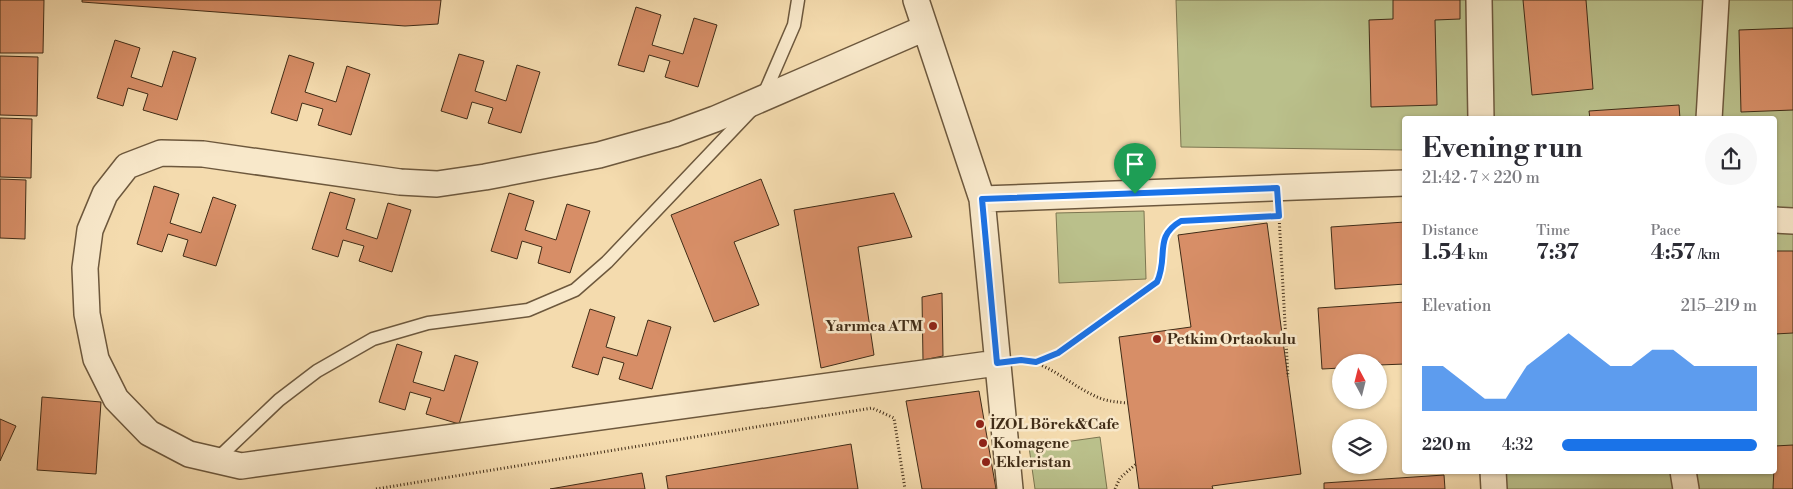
<!DOCTYPE html>
<meta charset="utf-8">
<style>
:root{--surface:#fff;--page:#f7f7f7;--text:#2b2b33;--muted:#7c7c81;--accent:#1a73e8}
body{margin:0;font-family:"Libre Bodoni",serif;background:var(--page);color:var(--text);height:100vh;display:flex;flex-direction:column;font-size:19px;white-space:nowrap}
*{box-sizing:border-box;margin:0}
p{font-size:16px;color:var(--muted)}
.icon{flex:none;width:28px;height:28px;fill:none;stroke:currentColor;stroke-width:2;stroke-linecap:round;stroke-linejoin:round}
.map{position:relative;flex:1;overflow:hidden}
.side{position:absolute;left:1402px;top:116px;width:375px;height:358px;display:flex;flex-direction:column;background:var(--surface);border-radius:5px;box-shadow:0 1px 4px #0004}
.side>*{flex:none}
.needle{width:32px;rotate:353deg}
.controls{position:absolute;left:1332px;top:354px;display:grid;gap:10px}
.controls a{display:grid;place-items:center;width:55px;height:55px;border-radius:50%;background:var(--surface);box-shadow:0 1px 4px #0004;font-size:25px}
.pin{position:absolute;display:grid;place-items:center;width:42px;height:42px;color:#fff;margin:-51px -21px;border-radius:50% 50% 50% 0;rotate:-45deg;box-shadow:0 0 5px #0007}
.pin .icon{rotate:45deg}
.round{display:grid;place-items:center;flex:none;width:52px;height:52px;border-radius:26px;background:var(--page)}
.head{display:flex;align-items:center;justify-content:space-between;height:85px;padding:0 20px}
h1{font-size:28px;font-weight:800;line-height:38px}
.stats{display:grid;grid-template-columns:repeat(3,1fr);gap:8px;height:85px;padding:5px 20px}
.stats div{display:grid;align-content:center}
.stats b{font-size:21px;font-weight:800}
.stats small{font-size:14px;font-weight:400}
.stats p{font-size:14px}
.chart{height:140px;padding:10px 20px}
.chart p{display:flex;justify-content:space-between}
.chart svg{width:100%;height:90px;margin-top:5px;fill:var(--accent);opacity:.7}
ul{padding:0 20px;list-style:none;font-size:16px}
li{display:grid;grid-template-columns:80px 60px 1fr;align-items:center;height:38px}
li i{height:12px;border-radius:6px;background:var(--accent)}
.map>svg:first-child{display:block}
</style>
<div class="map">
<svg width="1793" height="489" viewBox="0 0 1793 489">
<rect width="100%" height="100%" fill="#f4dbae"/>
<filter id="stains"><feTurbulence type="fractalNoise" baseFrequency=".004" numOctaves="4"/><feColorMatrix values="0 0 0 0 .2 0 0 0 0 .09 0 0 0 0 .02 0 0 0 .5 -.17"/></filter>
<radialGradient id="worn" r=".72"><stop offset=".6" stop-color="#630" stop-opacity="0"/><stop offset="1" stop-color="#630" stop-opacity=".3"/></radialGradient>
<path fill="#bac08b" stroke="#7d7651" d="M 1176,0 L 1793,0 L 1793,489 L 1494,489 L 1493,471 L 1775,471 L 1775,119 L 1405,119 L 1405,150 L 1181,147 Z
M 1144,211 L 1146,279 L 1059,283 L 1056,213 Z
M 1100,437 L 1107,489 L 1035,489 L 1029,447 Z"/>
<path fill="#d78e67" stroke="#402c17" d="M 0,0 L 44,0 L 43,53 L 0,53 Z
M 82,0 L 441,0 L 438,24 L 405,26 L 82,2 Z
M 1393,0 L 1460,0 L 1460,19 L 1435,20 L 1437,105 L 1371,107 L 1369,20 L 1393,19 Z
M 1523,0 L 1586,0 L 1593,89 L 1532,95 Z
M 636,7 L 661,15 L 652,45 L 683,54 L 694,18 L 717,25 L 698,87 L 665,77 L 670,61 L 649,55 L 644,72 L 618,65 Z
M 1793,28 L 1793,110 L 1741,112 L 1739,30 Z
M 115,40 L 140,48 L 131,77 L 162,87 L 173,51 L 196,58 L 177,120 L 143,110 L 148,94 L 128,88 L 123,106 L 97,98 Z
M 459,54 L 484,61 L 475,91 L 506,101 L 517,65 L 540,72 L 521,133 L 488,123 L 493,108 L 472,102 L 467,119 L 441,111 Z
M 289,55 L 314,63 L 305,92 L 336,102 L 347,66 L 370,74 L 351,135 L 318,125 L 323,109 L 302,103 L 297,121 L 271,113 Z
M 0,56 L 38,57 L 37,116 L 0,115 Z
M 1679,105 L 1680,119 L 1590,119 L 1589,111 Z
M 0,118 L 32,119 L 31,178 L 0,177 Z
M 0,179 L 26,180 L 25,239 L 0,238 Z
M 761,179 L 779,225 L 734,242 L 759,305 L 714,322 L 671,215 Z
M 154,186 L 179,194 L 170,223 L 201,233 L 213,197 L 236,205 L 216,266 L 183,256 L 188,240 L 168,234 L 162,252 L 137,244 Z
M 330,192 L 355,199 L 346,229 L 377,239 L 388,203 L 411,210 L 392,272 L 359,261 L 364,246 L 343,240 L 338,257 L 312,249 Z
M 509,193 L 534,201 L 525,230 L 556,240 L 567,204 L 590,211 L 570,273 L 538,263 L 542,247 L 522,241 L 517,259 L 491,251 Z
M 894,193 L 912,237 L 858,247 L 874,355 L 821,368 L 794,210 Z
M 1405,222 L 1405,284 L 1335,289 L 1331,227 Z
M 1267,223 L 1301,474 L 1212,486 L 1213,489 L 1139,489 L 1119,337 L 1191,327 L 1178,235 Z
M 1775,251 L 1793,251 L 1793,333 L 1775,334 Z
M 942,293 L 943,356 L 923,360 L 922,297 Z
M 1405,302 L 1405,364 L 1379,365 L 1379,362 L 1341,362 L 1341,368 L 1322,369 L 1318,308 Z
M 590,309 L 615,317 L 606,347 L 637,356 L 648,320 L 671,327 L 652,389 L 619,379 L 624,363 L 603,357 L 598,375 L 572,367 Z
M 397,344 L 422,352 L 413,382 L 444,391 L 455,355 L 478,362 L 459,424 L 426,414 L 431,398 L 410,392 L 405,410 L 379,402 Z
M 979,391 L 996,489 L 922,489 L 906,401 Z
M 42,397 L 101,402 L 96,474 L 37,470 Z
M 0,419 L 16,426 L 0,461 Z
M 851,444 L 858,489 L 668,489 L 666,476 Z
M 1793,445 L 1793,489 L 1773,489 L 1775,446 Z
M 642,473 L 645,489 L 550,489 Z
M 1444,475 L 1445,489 L 1324,489 L 1324,483 Z"/>
<g fill="none" stroke-linecap="round" stroke-linejoin="round">
<defs>
<path id="service" d="M 216,460 L 279,400 L 317,371 L 373,339 L 428,323 L 528,310 L 575,290 L 607,262 L 762,99 L 794,25 L 798,0"/>
<path id="minor" d="M 916,0 L 982,199 L 1010,489
M 1479,0 L 1481,119
M 925,28 L 715,119 L 674,134 L 599,155 L 485,177 L 437,184 L 400,182 L 203,154 L 161,153 L 127,166 L 105,194 L 90,230 L 85,268 L 87,314 L 96,359 L 116,399 L 149,433 L 189,454 L 241,466 L 997,363
M 1709,119 L 1716,0
M 982,199 L 1405,183
M 1775,220 L 1793,221
M 1493,471 L 1494,489
M 1683,471 L 1686,489"/>
</defs>
<use href="#service" stroke="#6d583d" stroke-width="15"/>
<use href="#minor" stroke="#6d583d" stroke-width="28"/>
<path stroke="#402c17" stroke-width="3" stroke-dasharray="1 2.5" stroke-linecap="butt" d="M 1279,216 L 1288,377
M 1022,360 C 1049,363 1069,384 1093,395 C 1104,401 1115,402 1128,403
M 1036,362 L 1058,353 L 1157,282 C 1169,256 1153,237 1181,221 L 1279,216
M 376,489 L 872,408 L 894,418 L 905,489
M 1115,489 L 1120,478 L 1136,464"/>
<use href="#service" stroke="#f8e8ca" stroke-width="12"/>
<use href="#minor" stroke="#f8e8ca" stroke-width="25"/>
</g>
<g fill="none" stroke-linecap="round" stroke-linejoin="round">
<defs>
<path id="route" d="M 1277,188 L 1279,216 L 1181,221 C 1153,237 1169,256 1157,282 L 1058,353 L 1036,362 L 1021,360 L 997,363 L 982,199 Z"/>
</defs>
<use href="#route" stroke="#fff" stroke-width="10"/>
<use href="#route" stroke="#1a73e8" stroke-width="6"/>
</g>
<g fill="#8f2418" stroke="#f8e8ca" stroke-width="2">
<circle cx="933" cy="326" r="5"/>
<circle cx="1157" cy="339" r="5"/>
<circle cx="980" cy="424" r="5"/>
<circle cx="983" cy="443" r="5"/>
<circle cx="986" cy="462" r="5"/>
</g>
<g text-anchor="middle" stroke-width="5" stroke-linejoin="round" paint-order="stroke">
<g font-size="15" font-weight="bold" fill="#402c17" stroke="#f8e8ca" text-anchor="start">
<text x="923" y="331" text-anchor="end">Yarımca ATM</text>
<text x="1167" y="344">Petkim Ortaokulu</text>
<text x="990" y="429">İZOL Börek&amp;Cafe</text>
<text x="993" y="448">Komagene</text>
<text x="996" y="467">Ekleristan</text>
</g>
</g>
<rect width="100%" height="100%" filter="url(#stains)"/>
<rect width="100%" height="100%" fill="url(#worn)"/>
</svg>
<div class="controls">
<a><svg class="needle" viewBox="-14 -14 28 28"><path d="M0-13l5 13h-10z" fill="#e53935"/><path d="M0 13l5-13h-10z" fill="#7c7c81"/></svg></a>
<a><svg class="icon" aria-label="layers" viewBox="0 0 24 24"><path d="M12 4l9 5-9 5-9-5zM3 14l9 5 9-5"/></svg></a>
</div>
<div class="pin" style="left:1135px;top:194px;background:#1e9e55"><svg class="icon" aria-label="arrive" viewBox="0 0 24 24"><path d="M6 21V4h12l-3 4 3 4H6"/></svg></div>
<section class="side">
<div class="head"><div><h1>Evening run</h1><p>21:42 · 7 × 220 m</p></div><a class="round"><svg class="icon" aria-label="share" viewBox="0 0 24 24"><path d="M12 15V3M7 8l5-5 5 5M5 13v7h14v-7"/></svg></a></div>
<div class="stats">
<div><p>Distance</p><b>1.54<small> km</small></b></div>
<div><p>Time</p><b>7:37</b></div>
<div><p>Pace</p><b>4:57<small> /km</small></b></div>
</div>
<div class="chart"><p><span>Elevation</span>215–219 m</p>
<svg viewBox="0 0 160 44" preserveAspectRatio="none"><path d="M0 44V22L10 22L20 30L30 38L40 38L50 22L60 14L70 6L80 14L90 22L100 22L110 14L120 14L130 22L140 22L150 22L160 22V44z"/></svg>
</div>
<ul>
<li><b>220 m</b>4:32<i style="width:100%"></i></li>
</ul>
</section>
</div>
